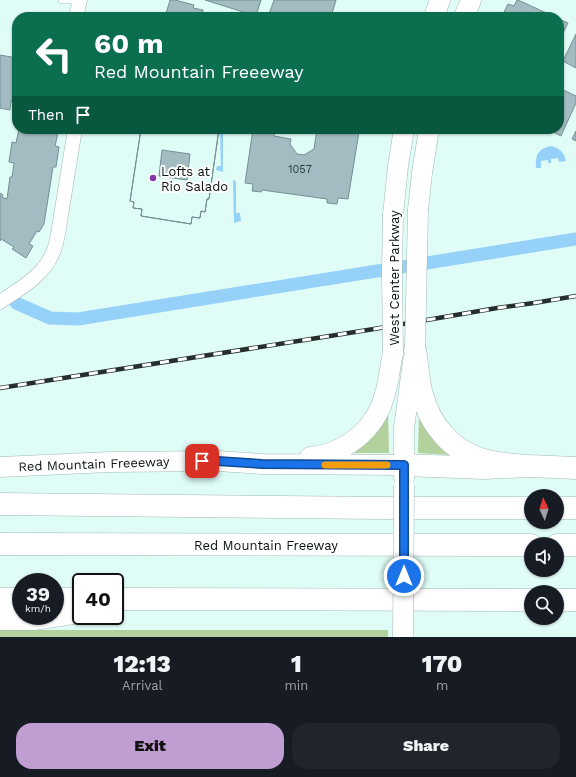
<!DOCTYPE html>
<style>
body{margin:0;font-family:"Work Sans",sans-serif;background:#20242c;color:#f1f3f6;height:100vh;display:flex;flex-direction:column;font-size:15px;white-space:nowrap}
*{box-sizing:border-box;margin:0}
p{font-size:13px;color:#9ea1a6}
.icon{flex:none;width:22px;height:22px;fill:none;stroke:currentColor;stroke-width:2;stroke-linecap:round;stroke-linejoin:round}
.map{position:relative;height:637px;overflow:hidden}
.sheet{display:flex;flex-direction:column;background:#171b24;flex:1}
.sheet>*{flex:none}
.banner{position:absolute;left:12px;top:12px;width:552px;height:122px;border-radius:16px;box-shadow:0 1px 3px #0004;background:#0b6e4f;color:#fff;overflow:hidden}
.needle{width:26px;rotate:356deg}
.fabs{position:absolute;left:524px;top:489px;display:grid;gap:8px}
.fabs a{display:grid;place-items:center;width:40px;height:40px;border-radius:50%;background:#171b24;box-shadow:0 1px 3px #0004;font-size:20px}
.speed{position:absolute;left:12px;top:573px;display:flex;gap:8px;font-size:20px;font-weight:700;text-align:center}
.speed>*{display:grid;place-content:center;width:52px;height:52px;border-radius:50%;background:#171b24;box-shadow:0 1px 3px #0004;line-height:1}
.speed small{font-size:10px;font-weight:400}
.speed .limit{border:2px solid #111;border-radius:6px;background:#fff;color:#111}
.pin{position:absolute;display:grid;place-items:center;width:34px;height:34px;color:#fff;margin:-17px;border-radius:8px;box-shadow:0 2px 6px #0006}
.me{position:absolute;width:44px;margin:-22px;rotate:0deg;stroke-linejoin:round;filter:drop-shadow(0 0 3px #0008)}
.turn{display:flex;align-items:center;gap:14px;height:84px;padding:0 16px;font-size:18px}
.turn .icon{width:52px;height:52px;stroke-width:2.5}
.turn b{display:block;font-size:28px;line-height:34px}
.then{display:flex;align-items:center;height:38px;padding:0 16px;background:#0003;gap:8px;font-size:15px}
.eta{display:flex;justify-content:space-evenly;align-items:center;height:68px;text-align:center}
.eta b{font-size:24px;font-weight:800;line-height:28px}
.button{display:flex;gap:8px;margin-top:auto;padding:8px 16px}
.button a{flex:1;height:46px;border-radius:16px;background:#c19ed2;color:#111;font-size:16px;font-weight:800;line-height:46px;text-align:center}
.button a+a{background:#20242c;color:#f1f3f6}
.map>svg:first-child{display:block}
.green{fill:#b2d19c}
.water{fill:#95d1f8}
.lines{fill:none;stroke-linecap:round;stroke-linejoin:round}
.canal{stroke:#95d1f8;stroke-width:13}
.building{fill:#a2bcc1;stroke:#758f94;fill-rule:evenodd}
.lane-casing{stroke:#a0bab6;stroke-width:8}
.street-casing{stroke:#a0bab6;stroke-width:15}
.secondary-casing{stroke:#a0bab6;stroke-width:21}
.highway-casing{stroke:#a0bab6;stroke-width:23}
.lane{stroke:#fff;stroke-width:7}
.street{stroke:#fff;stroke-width:14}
.secondary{stroke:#fff;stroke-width:20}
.highway{stroke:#fff;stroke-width:22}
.rail-casing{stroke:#242f2e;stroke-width:4.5}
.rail{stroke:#fff;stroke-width:3;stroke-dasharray:9;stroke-linecap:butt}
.secondary-bridge-casing{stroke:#a0bab6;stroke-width:21;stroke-linecap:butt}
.secondary-bridge{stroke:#fff;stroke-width:20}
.route-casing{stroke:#114b97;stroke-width:10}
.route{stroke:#1a73e8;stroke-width:7}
.slow{stroke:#f59e0b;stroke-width:7}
.poi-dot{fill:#8736a6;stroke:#fff;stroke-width:1.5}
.labels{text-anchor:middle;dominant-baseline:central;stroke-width:4;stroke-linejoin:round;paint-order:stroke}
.number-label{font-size:11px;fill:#2f3c3d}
.poi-label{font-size:13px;fill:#091211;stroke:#fff;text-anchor:start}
.street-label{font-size:13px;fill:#091211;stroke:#fff}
</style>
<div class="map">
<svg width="576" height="637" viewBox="0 0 576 637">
<rect width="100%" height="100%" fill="#e0fcf7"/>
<!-- green -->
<path class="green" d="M388,407L389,453H351Z
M419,410L453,455L418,453Z
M0,630H388V637H0Z"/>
<!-- water -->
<path class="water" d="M220,129H235V132L223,130V172L216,170L217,166H221Z
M552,146C560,149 564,152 566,161L559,162L558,158L551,159V163H548V160L541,161V168H536C535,155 538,148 552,146Z
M233,180L236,181V213H240L241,221L234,223Z"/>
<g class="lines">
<!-- canal -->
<path class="canal" d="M16,303L50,318L78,319L576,239"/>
</g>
<!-- building -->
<path class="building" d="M170,0H175L194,5L193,8L203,10L202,17H165Z
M205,0H261L256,16Z
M274,0H336L331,17H268Z
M517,0H518L555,17H504L506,13L504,12L508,4L514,6Z
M559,19L568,23L559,41Z
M576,34V68L563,61Z
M0,55L17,58L16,67H17V102L11,101L10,110L0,108Z
M559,88L576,96V103L561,136L547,129H559Z
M19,129H60L59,134L58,133L55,146L59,147L56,167H53L44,224L39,232L37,231L29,244L33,246L26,258L12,249L14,247L1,239L0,241V193L3,195L2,197L7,199L10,177H12L14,163L9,162L12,142L16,143Z
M141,129H182L195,131V129H219L209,199H207L205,212L201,211L200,218L192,217L191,224L141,216L142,209L133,208L134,202L130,201ZM162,150L190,154L187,180L159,176Z
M141,129H219L209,199H207L205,212L201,211L200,218L192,217L191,224L141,216L142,209L133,208L134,202L130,201Z
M253,129L274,131V136L291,139L290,144L297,154L304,155L314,149L317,129H334L359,132L348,199L338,198L337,204L327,203V199L262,190L261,192L252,191L253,184L245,183Z
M576,131V141L572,139Z"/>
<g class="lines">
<defs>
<path id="lane" d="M62,0H80"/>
<path id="street" d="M76,17L80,0
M0,302C21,288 45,275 54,250C56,245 57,239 58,234L75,129"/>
<path id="secondary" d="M434,17L440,0
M464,17L471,0
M418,210L422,173L429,129
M393,215L398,166L404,129
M310,457C343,455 375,430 384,397C389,382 390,367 393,352
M0,467L110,462L217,461L262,464L404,465
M404,478V428L413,361"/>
<path id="highway" d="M415,349C417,363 418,377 421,391C429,424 451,451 484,460C496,464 516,465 529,466
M404,465L484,468L529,466L576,468
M0,504L383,508H531
M557,508H576
M0,544L531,545
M557,545H576
M0,599H21
M55,599H81
M115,599L531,600
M557,600H576
M0,619H35L81,612"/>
</defs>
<!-- lane casing -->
<use href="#lane" class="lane-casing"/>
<!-- street casing -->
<use href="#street" class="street-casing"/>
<!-- secondary casing -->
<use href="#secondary" class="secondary-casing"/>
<!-- highway casing -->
<use href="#highway" class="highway-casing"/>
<!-- lane -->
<use href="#lane" class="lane"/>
<!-- street -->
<use href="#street" class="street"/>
<!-- secondary -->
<use href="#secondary" class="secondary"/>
<!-- highway -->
<use href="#highway" class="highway"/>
<defs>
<path id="rail" d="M0,388L374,329L497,308L534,303L576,296"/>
</defs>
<!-- rail casing -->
<use href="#rail" class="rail-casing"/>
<!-- rail -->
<use href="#rail" class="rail"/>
<defs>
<path id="secondary-bridge" d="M393,215L392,273L393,352
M415,349L418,210
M403,637L404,485"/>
</defs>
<!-- secondary-bridge casing -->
<use href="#secondary-bridge" class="secondary-bridge-casing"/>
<!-- secondary-bridge -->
<use href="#secondary-bridge" class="secondary-bridge"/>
</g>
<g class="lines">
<defs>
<path id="route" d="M202,461H217L262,464L404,465V576"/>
</defs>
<!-- route casing -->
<use href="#route" class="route-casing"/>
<!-- route -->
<use href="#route" class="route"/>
<!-- slow -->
<path class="slow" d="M325,465H387"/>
</g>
<!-- markers -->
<circle class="poi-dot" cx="153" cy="178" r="4"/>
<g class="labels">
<!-- number labels -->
<g class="number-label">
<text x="300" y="169">1057</text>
</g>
<!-- poi labels -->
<g class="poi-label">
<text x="161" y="171">Lofts at<tspan x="161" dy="15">Rio Salado</tspan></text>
</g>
<!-- street labels -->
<g class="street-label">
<text transform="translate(394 278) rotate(-90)">West Center Parkway</text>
<text transform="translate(94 464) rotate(-2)">Red Mountain Freeeway</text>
<text x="266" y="545">Red Mountain Freeway</text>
</g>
</g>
</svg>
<div class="fabs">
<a><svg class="needle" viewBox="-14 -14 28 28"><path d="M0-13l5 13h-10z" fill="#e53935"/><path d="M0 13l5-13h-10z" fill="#9ea1a6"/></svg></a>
<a><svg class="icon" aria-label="sound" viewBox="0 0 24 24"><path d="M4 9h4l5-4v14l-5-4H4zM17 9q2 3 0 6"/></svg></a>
<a><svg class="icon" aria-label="search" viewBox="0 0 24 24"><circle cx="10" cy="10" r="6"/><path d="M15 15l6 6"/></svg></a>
</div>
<div class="speed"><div>39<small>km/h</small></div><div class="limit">40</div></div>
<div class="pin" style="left:202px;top:461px;background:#d93025"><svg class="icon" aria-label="arrive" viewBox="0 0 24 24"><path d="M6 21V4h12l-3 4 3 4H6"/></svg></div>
<svg class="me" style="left:404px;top:576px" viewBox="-20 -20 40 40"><circle r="17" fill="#1a73e8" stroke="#fff" stroke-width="3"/><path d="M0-11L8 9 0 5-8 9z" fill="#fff"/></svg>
<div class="banner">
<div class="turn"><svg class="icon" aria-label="left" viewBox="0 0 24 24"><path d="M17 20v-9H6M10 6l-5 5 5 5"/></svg><div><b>60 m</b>Red Mountain Freeeway</div></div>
<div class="then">Then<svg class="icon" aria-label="arrive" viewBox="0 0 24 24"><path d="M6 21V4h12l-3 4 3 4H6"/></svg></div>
</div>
</div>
<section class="sheet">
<div class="eta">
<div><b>12:13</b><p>Arrival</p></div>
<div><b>1</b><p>min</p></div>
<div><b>170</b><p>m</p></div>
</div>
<div class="button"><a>Exit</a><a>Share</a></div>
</section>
